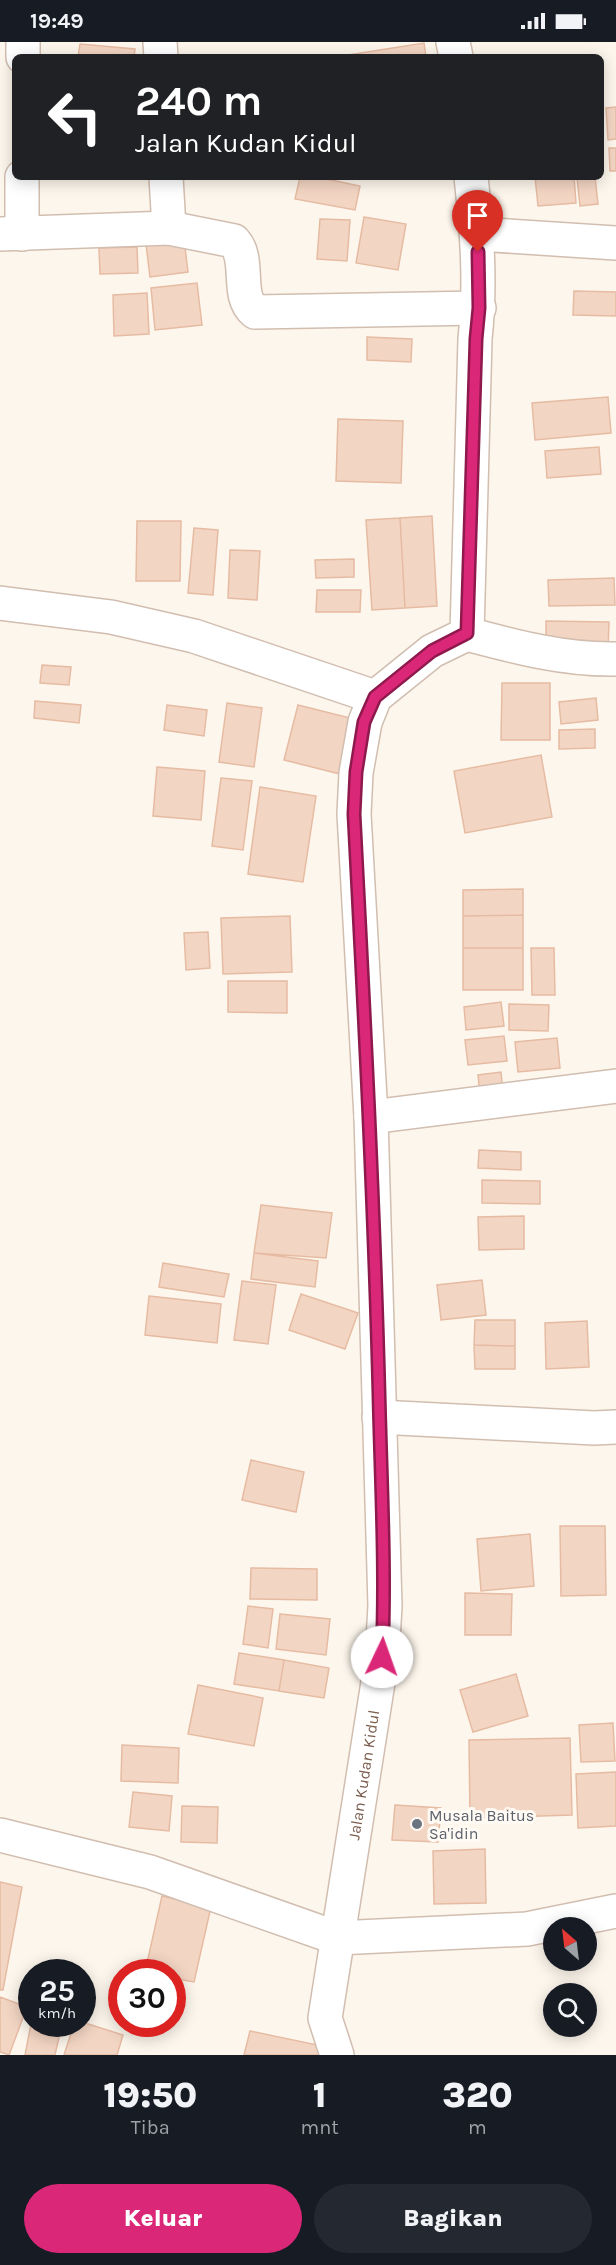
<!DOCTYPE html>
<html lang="id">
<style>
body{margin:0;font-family:Karla,sans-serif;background:#242831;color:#f1f3f6;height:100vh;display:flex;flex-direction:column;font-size:22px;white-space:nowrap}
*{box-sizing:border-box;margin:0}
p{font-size:20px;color:#9ea1a6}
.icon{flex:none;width:33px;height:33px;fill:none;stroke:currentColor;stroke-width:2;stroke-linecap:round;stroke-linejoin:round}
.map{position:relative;height:2013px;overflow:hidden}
.details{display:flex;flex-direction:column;background:#171b24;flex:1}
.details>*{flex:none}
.hud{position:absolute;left:12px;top:12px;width:592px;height:126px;border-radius:9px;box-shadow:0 3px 15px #0003;background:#202124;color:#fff;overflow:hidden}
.needle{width:39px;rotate:332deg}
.buttons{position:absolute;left:543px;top:1875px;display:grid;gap:12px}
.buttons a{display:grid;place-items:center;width:54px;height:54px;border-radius:50%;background:#171b24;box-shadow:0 3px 15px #0003;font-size:30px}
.speed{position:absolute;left:18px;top:1917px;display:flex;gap:12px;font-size:30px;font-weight:700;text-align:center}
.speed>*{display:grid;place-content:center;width:78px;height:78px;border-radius:50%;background:#171b24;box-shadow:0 3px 15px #0003;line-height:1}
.speed small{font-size:15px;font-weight:400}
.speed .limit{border:9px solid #d22;background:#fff;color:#111}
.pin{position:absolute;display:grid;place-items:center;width:51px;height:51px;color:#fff;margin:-62px -26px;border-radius:50% 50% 50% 0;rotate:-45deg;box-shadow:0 0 6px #0007}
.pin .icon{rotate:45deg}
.me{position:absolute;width:66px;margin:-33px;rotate:3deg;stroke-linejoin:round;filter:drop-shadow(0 0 4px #0008)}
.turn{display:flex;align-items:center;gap:21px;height:126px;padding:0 24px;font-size:27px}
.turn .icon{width:78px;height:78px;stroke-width:2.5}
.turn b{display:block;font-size:42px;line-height:51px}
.eta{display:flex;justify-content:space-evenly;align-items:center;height:102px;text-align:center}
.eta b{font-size:36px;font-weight:800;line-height:42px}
.primary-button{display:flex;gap:12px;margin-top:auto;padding:12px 24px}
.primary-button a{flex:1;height:69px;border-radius:36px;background:#db2777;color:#fff;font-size:24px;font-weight:800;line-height:69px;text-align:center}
.primary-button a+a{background:#242831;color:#f1f3f6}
.status{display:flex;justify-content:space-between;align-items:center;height:42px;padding:0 30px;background:#171b24;direction:ltr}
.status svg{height:16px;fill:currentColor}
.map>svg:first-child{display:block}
.building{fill:#f3d5c3;stroke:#e6bba3;stroke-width:1.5}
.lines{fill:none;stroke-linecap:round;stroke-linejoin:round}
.minor-casing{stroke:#d1beb0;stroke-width:36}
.minor{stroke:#fff;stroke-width:33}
.route-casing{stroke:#8e194d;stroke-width:15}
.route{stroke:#db2777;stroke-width:10}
.worship-dot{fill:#6b7280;stroke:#fffaf3;stroke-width:2}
.labels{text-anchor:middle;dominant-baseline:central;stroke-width:6;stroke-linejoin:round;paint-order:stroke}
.street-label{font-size:16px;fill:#7a5c4d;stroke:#fffaf3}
.worship-label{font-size:16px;fill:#5b616d;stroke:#fffaf3;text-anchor:start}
</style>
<div class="status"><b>19:49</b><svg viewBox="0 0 49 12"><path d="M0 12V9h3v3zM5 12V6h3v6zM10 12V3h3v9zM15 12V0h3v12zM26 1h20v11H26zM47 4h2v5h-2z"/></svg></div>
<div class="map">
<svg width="616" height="2013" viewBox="0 0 616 2013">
<rect width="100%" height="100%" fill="#fdf6ec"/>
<!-- building -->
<path class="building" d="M424,1L426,15H335Z
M80,2L135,7L134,15H78Z
M616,65V97L608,98L606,66Z
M609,106H616V129H610Z
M300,135H317L360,144L355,168L295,157Z
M535,135H574L576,161L538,164Z
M577,135H595L598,162L580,164Z
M364,175L406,182L398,228L356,221Z
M320,177L350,178L347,219L317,217Z
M184,197L188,230L150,235L146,202Z
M137,205L138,231L100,232L99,206Z
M197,241L202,283L155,288L151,246Z
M574,249L616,250V274L573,273Z
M147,251L149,292L114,294L113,253Z
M367,295L412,297L411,320L367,318Z
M608,355L611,391L535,398L532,361Z
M338,377L403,379L401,441L336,439Z
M599,405L601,432L547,436L545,409Z
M432,474L437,564L405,566L400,476Z
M400,476L405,566L372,568L366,478Z
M137,479H181L180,539H136Z
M194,486L218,488L213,553L188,551Z
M230,508L260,509L257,558L228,556Z
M354,517V535L316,536L315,518Z
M614,536L615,563L549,564L548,538Z
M317,548H361L360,570H316Z
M546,579L609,580L608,609L546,607Z
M42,623L71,625L69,643L40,641Z
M502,641H550V698H501Z
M596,656L598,678L561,682L559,660Z
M35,659L81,663L79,681L34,676Z
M227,661L262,666L254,725L219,720Z
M167,663L207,668L204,694L164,688Z
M298,663L358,678L344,733L284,718Z
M595,687V706L559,707V688Z
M541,713L552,775L465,791L454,729Z
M157,725L205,729L201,778L153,774Z
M221,736L252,739L243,808L212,804Z
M260,745L316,754L303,840L248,832Z
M523,847V873L463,874V848Z
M523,873V906H463V874Z
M290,874L292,930L223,932L221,876Z
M208,890L210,926L186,928L184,891Z
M463,906H523V948H463Z
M531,906H554L555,953H532Z
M228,939H287V971L228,970Z
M501,960L504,984L466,988L464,965Z
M509,962L549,963L548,989L509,988Z
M504,994L507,1019L468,1023L465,998Z
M557,996L560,1026L518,1030L515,1000Z
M501,1030L503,1050L480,1053L478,1033Z
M479,1108L521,1110V1128L478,1126Z
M482,1138L540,1139V1162L482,1161Z
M261,1163L332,1171L326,1216L254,1211Z
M524,1174V1207L479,1208L478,1175Z
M254,1211L318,1219L315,1245L251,1237Z
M163,1221L229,1232L224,1255L159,1245Z
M482,1238L486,1273L441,1278L437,1243Z
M242,1239L276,1243L268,1302L234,1298Z
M301,1252L358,1271L345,1307L289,1288Z
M149,1254L221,1262L217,1301L145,1293Z
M475,1278H515V1304L474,1303Z
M587,1279L589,1325L546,1327L545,1281Z
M474,1303L515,1304V1327H475Z
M251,1418L304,1430L296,1470L242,1458Z
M560,1484H605L606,1553L561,1554Z
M530,1492L534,1544L481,1549L477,1497Z
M251,1526L317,1527V1558L250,1557Z
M465,1551L512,1552L511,1593H465Z
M248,1564L273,1567L268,1606L243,1602Z
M280,1572L330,1577L326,1613L276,1607Z
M239,1611L284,1618L279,1649L234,1642Z
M284,1618L329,1626L324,1656L279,1649Z
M516,1632L528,1674L473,1690L460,1648Z
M198,1643L263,1656L254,1704L188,1692Z
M613,1681L615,1719L581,1720L579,1683Z
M570,1696L572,1773L470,1776L469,1698Z
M122,1703L179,1706L178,1741L121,1739Z
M616,1730V1784L578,1786L576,1732Z
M133,1750L172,1754L169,1789L129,1785Z
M395,1763L441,1766L438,1800L392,1798Z
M182,1764L218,1765L217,1801L181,1800Z
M485,1807L486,1861L434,1862L433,1809Z
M0,1840L22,1845L3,1948H0Z
M162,1854L211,1865L194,1940L172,1936V1930H145Z
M0,1955L27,1965L9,2013L0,2010Z
M32,1977V1982H62L55,2013H25Z
M82,1980L123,1993L117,2013H64L74,1982H82Z
M250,1989L322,2004L320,2013H244Z"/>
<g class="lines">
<defs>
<g id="minor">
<path d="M160,0L161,15"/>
<path d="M453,0L456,15"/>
<path d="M23,15V0"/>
<path d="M166,135L169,186"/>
<path d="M0,192L169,186L234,199C251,217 235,254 255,270L479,266"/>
<path d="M22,192V135"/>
<path d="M478,192L616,201"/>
<path d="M0,561L111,575L194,594L375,655"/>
<path d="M467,592C516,605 565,618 616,617"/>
<path d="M371,1075L616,1044"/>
<path d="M379,1375L594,1386L616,1385"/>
<path d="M0,1793L150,1830L337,1896L527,1887L616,1869"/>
<path id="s1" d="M337,2013L325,1976L382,1615L385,1564L371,1075L354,772L356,731L365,680L375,655L432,609L467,592L475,297C481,242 477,189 471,135"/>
</g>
</defs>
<!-- minor casing -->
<use href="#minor" class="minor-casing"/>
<!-- minor -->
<use href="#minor" class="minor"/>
</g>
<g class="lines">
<defs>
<path id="route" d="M382,1615C386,1527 381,1440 379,1352C374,1158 364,965 354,772L356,730L364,680L375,655L432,609L467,591L476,297L479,266L478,210"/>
</defs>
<!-- route casing -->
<use href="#route" class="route-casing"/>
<!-- route -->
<use href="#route" class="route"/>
</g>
<!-- markers -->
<circle class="worship-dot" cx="417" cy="1782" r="6"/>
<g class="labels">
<!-- street labels -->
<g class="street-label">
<text stroke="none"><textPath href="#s1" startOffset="285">Jalan Kudan Kidul</textPath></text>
</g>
<!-- worship labels -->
<g class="worship-label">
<text x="429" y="1773">Musala Baitus<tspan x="429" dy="18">Sa'idin</tspan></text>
</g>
</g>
</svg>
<div class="buttons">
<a><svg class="needle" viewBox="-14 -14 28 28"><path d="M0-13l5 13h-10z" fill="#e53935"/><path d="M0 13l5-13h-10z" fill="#9ea1a6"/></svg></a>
<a><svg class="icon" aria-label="search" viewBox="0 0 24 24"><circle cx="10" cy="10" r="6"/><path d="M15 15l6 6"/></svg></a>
</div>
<div class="speed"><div>25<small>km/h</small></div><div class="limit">30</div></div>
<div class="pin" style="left:478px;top:210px;background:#d93025"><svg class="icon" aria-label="arrive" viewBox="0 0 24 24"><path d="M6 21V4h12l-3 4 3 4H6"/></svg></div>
<svg class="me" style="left:382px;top:1615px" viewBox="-20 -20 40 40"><circle r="19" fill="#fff"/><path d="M0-13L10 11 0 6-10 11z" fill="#db2777"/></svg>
<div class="hud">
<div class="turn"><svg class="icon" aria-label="left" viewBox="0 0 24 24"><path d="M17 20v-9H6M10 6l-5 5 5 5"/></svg><div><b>240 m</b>Jalan Kudan Kidul</div></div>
</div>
</div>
<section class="details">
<div class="eta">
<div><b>19:50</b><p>Tiba</p></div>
<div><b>1</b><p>mnt</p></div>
<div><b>320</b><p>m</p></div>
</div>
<div class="primary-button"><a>Keluar</a><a>Bagikan</a></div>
</section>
